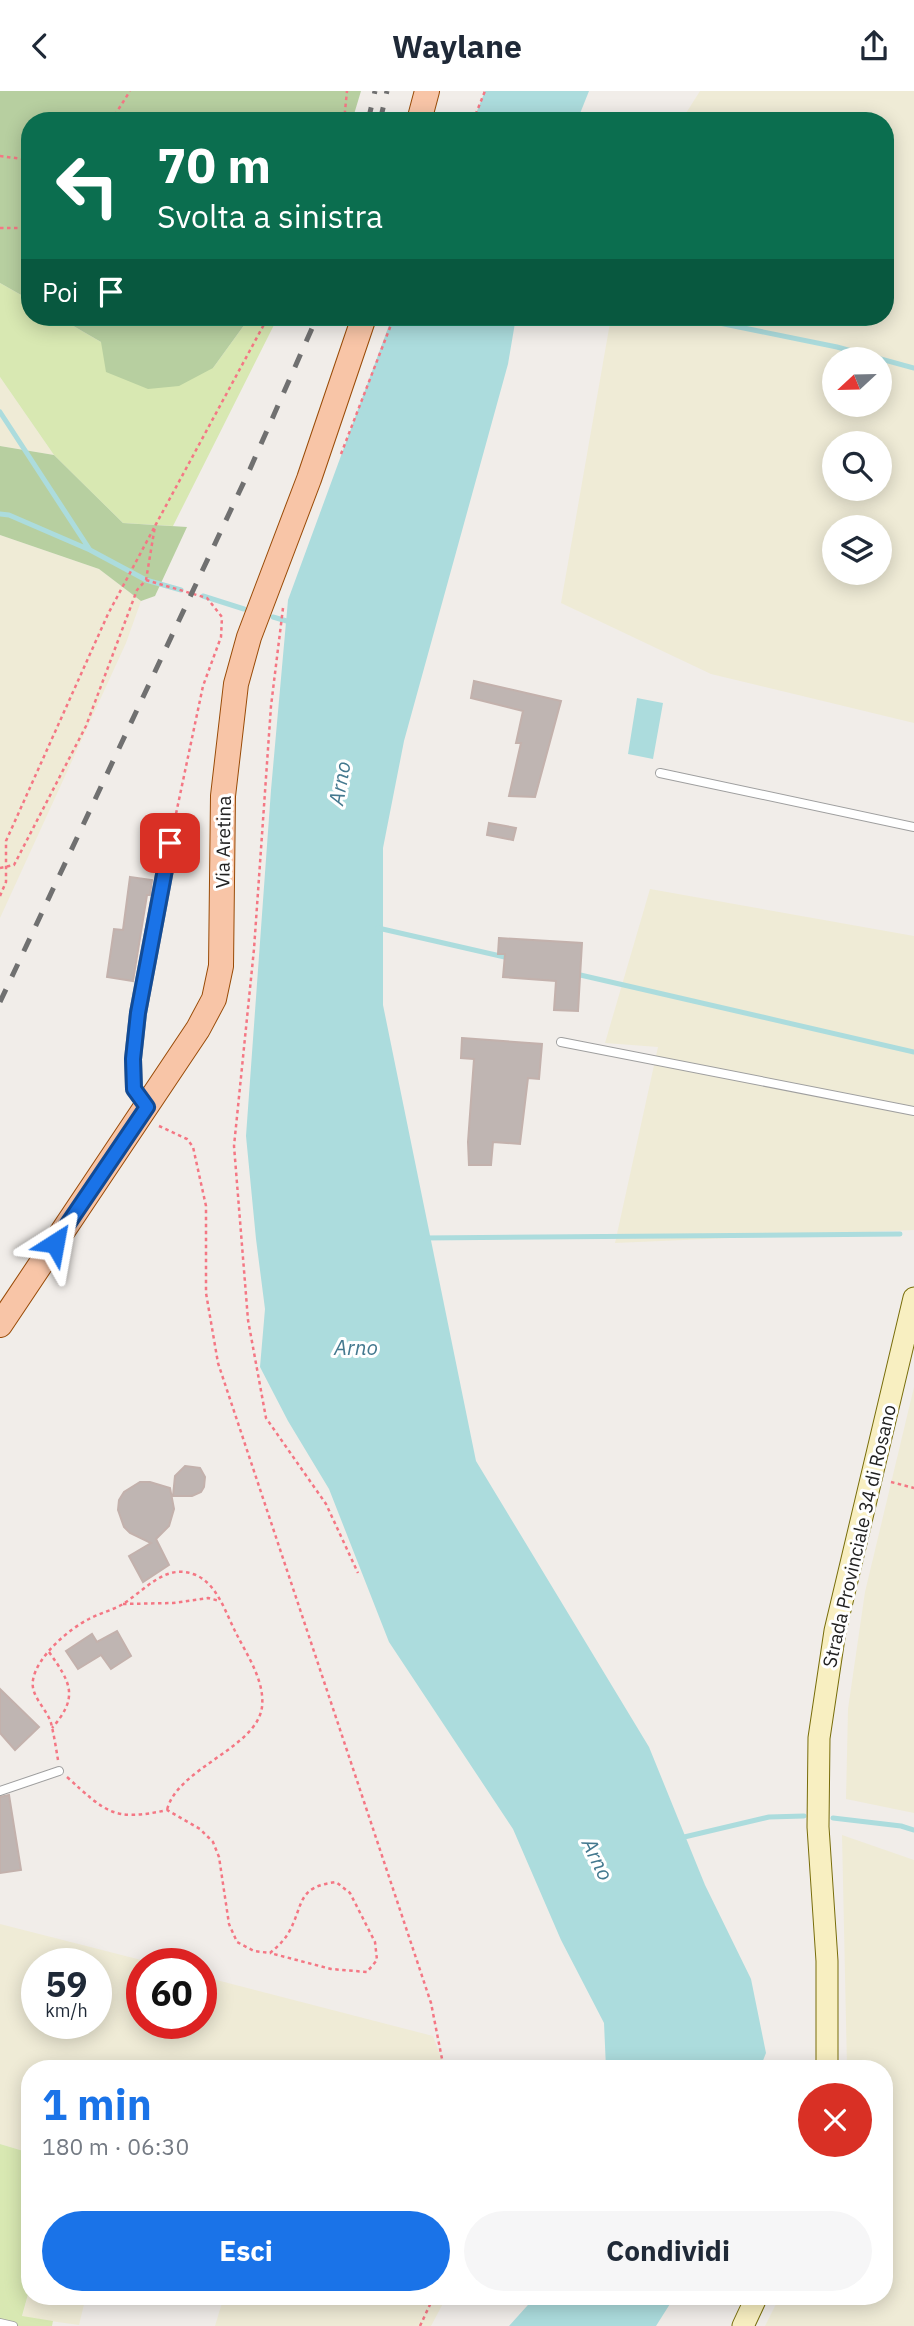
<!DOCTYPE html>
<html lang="it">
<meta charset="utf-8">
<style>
body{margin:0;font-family:"IBM Plex Sans",sans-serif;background:#f6f6f7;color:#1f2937;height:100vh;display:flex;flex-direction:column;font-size:26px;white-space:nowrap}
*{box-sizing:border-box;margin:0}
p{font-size:23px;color:#747a83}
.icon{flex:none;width:38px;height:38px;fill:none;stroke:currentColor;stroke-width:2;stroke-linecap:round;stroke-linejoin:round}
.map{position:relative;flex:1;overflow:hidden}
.drawer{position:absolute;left:21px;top:1969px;width:872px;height:245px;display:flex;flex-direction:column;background:#fff;border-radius:28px;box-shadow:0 4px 18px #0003}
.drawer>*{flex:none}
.top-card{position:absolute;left:21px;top:21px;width:873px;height:214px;border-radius:28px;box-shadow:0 4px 18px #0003;background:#0b6e4f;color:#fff;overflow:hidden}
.needle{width:46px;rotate:248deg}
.controls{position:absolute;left:822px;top:256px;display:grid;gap:14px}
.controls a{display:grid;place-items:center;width:70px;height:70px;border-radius:50%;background:#fff;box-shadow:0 4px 18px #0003;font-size:35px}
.speed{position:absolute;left:21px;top:1857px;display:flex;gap:14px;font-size:35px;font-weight:700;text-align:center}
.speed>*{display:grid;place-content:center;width:91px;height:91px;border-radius:50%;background:#fff;box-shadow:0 4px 18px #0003;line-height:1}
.speed small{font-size:18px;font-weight:400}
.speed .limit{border:10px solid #d22;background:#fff;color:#111}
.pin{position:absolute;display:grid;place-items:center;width:60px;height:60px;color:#fff;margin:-30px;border-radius:14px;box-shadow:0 4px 10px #0006}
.me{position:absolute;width:77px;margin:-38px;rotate:34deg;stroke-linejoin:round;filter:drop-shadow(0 0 5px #0008)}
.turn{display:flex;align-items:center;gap:24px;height:147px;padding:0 21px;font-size:32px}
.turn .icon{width:91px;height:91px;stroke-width:2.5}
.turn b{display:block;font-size:49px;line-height:60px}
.then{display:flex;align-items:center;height:66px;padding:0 21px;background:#0003;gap:14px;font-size:26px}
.round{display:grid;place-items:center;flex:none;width:74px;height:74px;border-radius:37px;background:#f6f6f7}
.headline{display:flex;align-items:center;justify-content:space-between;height:119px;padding:0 21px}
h1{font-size:42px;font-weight:700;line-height:52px;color:#1a73e8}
.button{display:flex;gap:14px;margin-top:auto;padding:14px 21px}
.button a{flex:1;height:80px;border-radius:42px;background:#1a73e8;color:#fff;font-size:28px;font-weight:700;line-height:80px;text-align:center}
.button a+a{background:#f6f6f7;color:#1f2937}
header{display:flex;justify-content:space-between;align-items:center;height:91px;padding:0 21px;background:#fff;font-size:32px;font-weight:700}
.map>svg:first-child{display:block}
.farmland{fill:#efebd6;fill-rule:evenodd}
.grass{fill:#d8e8b2}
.forest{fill:#b7cfa0}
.water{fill:#acdcdd}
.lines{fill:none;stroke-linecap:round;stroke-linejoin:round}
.stream{stroke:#acdcdd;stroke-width:5}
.building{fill:#bfb5b2;stroke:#c3b1ac;stroke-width:2}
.service-casing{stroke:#9f9f9f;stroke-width:10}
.minor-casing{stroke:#9f9f9f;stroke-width:18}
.secondary-casing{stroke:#786d0a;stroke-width:23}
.primary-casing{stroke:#994b07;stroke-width:26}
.path{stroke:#f47784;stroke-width:2.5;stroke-dasharray:3.5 3.5;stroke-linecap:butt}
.service{stroke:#fff;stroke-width:8}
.minor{stroke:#fff;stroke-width:16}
.secondary{stroke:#f8efc1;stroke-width:21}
.primary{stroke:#f8c5a7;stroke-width:24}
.rail{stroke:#707070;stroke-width:5;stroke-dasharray:14 14;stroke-linecap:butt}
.route-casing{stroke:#114b97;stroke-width:18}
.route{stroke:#1a73e8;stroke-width:12}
.labels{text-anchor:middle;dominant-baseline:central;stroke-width:6;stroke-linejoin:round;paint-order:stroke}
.street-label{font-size:19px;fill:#222;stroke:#fff}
.water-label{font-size:21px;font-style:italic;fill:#44798f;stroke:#fff}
</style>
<header><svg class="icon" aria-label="back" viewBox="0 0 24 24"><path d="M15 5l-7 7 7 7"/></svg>Waylane<svg class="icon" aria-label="share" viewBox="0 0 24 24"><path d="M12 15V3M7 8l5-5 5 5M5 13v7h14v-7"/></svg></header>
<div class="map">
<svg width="914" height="2235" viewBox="0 0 914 2235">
<rect width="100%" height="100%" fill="#f1ede9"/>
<!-- farmland -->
<path class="farmland" d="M700,0H914V632L711,583L561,512L611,226H886V30H681ZM835,268H880V313H835ZM835,352H880V397H835ZM835,436H880V481H835Z
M0,286L54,364L0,355Z
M0,444L99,478L141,510L126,552L0,827Z
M650,798L914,845V1139L615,1152L658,956L605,952Z
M914,1296V1722L846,1708L848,1618L865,1501Z
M842,1744L914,1769V2235H765L780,2205H884V1978L847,1977Z
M0,1833L153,1872H142V1932H201V1885L433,1945L445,1977L30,1978V2062L0,2053ZM96,1872V1932H37V1872Z
M30,2196V2205H86L79,2234L22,2226Z
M224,2205H447L431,2235H215Z"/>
<!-- grass -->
<path class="grass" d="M0,192L30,209V226H58L101,251L213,277L250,226H278L173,435L123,432L54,364L0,286Z
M0,2053L30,2062V2196L22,2225L53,2230L52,2235H0Z"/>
<!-- forest -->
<path class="forest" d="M0,0H361L352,30H30V209L0,192Z
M58,226H250L213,277L179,295L148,298L106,281L101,251Z
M0,355L54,364L123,432L187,436L155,505L141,510L99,478L0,444Z"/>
<!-- water -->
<path class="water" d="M485,0H589L577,30H473Z
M392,226H516L508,273L404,650L383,757V914L476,1370L649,1656L705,1794L751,1888L766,1962L760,1977H606L604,1932L561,1849L513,1738L389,1551L329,1398L288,1330L260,1276L265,1218L256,1148L246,1045L271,699L288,509Z
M637,607L663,612L653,668L628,663Z
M536,2205H675L656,2235H509Z"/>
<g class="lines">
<!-- stream -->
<path class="stream" d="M690,226L837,256L914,277
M0,321L90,459
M0,423L9,424L90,459L146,489L181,499
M203,505L244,518
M273,526L290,531
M378,837L509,867
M576,883L914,961
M424,1147L900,1143
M833,1727L901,1735L914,1739
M680,1747L769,1726L804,1725"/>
</g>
<!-- building -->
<path class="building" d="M474,590L561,610L535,706L509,705L521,652H516L523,620L471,607Z
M489,732L516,737L513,749L487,744Z
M130,786L152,789L150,804H147L133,890L107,886L114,838L123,839Z
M499,847L582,852L578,920L554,919L556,890L503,886L505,863H498Z
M462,947L542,953L539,988L528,987L520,1053L493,1051L491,1074H469L468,1051L474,968L461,967Z
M185,1375L200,1377L205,1386L204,1396L201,1401L192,1405H173L175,1385Z
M140,1391H150L170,1397L174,1418L169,1435L156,1448L169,1474L143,1491L129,1465L151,1452L130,1442L124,1436L118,1419L119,1409L124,1401Z
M117,1540L131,1565L111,1578L101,1564L78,1578L66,1560L92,1543L97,1551Z
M0,1598L39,1636L15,1659L0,1642Z
M9,1704L21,1779L0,1782V1706Z"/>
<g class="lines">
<defs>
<path id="service" d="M660,682L914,736
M561,951L914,1020
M0,1700L59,1680
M0,2232L13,2235"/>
<path id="minor" d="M147,1015L134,998L133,968L138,922L170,752"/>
<path id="secondary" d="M827,1978V1870L818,1736L819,1647L835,1540L914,1207
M743,2235L757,2205"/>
<path id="primary" d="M419,30L427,0
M0,1234L198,938L214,908L221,875L223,705L236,593L249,546L309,388L364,226"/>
</defs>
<!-- service casing -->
<use href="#service" class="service-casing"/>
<!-- minor casing -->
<use href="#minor" class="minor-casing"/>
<!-- secondary casing -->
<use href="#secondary" class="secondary-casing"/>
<!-- primary casing -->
<use href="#primary" class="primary-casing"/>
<!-- path -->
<path class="path" d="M111,30L130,0
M344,30L347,0
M473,30L485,0
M0,65L30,69
M0,137H30
M341,363L394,226
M146,489L207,507L222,526L221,546L203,595L173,737
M283,517L271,615L254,858L234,1055L248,1229L266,1327L326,1413L358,1482
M0,777L14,774L86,635L137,499L146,489L155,435L268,226
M0,805L6,791V750L108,523L154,437
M159,1035L187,1048L193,1056L206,1115V1202L218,1272L431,1912L444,1978
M891,1391L914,1397
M123,1513L173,1512L208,1507L220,1510
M49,1561C71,1592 79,1606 52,1637
M58,1669C56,1657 54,1644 51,1632C47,1618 30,1605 33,1589C37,1565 69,1538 89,1528C100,1522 113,1519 123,1513C145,1499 165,1473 193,1483C217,1491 225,1521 236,1542C247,1564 265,1590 262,1616C257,1657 177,1677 167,1719
M67,1686C106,1721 113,1731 167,1719L200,1738L213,1751L219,1766L229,1833L237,1851L254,1860L270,1862C277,1856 284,1850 289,1841C304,1814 296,1796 336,1791L350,1802L375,1851L377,1869L367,1881L331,1878L270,1862
M420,2235L434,2205"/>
<!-- service -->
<use href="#service" class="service"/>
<!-- minor -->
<use href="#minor" class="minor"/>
<!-- secondary -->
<use href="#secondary" class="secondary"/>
<!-- primary -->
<use href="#primary" class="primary"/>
<!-- rail -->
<path class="rail" d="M368,30L375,0
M380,30L387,0
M0,911L250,378L317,226"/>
</g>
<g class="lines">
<defs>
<path id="route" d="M55,1152L147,1016L134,998L133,968L138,922L170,752"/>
</defs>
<!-- route casing -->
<use href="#route" class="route-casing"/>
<!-- route -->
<use href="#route" class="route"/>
</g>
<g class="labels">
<!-- street labels -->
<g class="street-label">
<text transform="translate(223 751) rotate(-89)">Via Aretina</text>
<text transform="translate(859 1445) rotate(-77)">Strada Provinciale 34 di Rosano</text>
</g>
<!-- water labels -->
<g class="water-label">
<text transform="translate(339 692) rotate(-80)">Arno</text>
<text x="356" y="1256">Arno</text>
<text transform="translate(598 1768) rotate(64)">Arno</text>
</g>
</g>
</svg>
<div class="controls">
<a><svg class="needle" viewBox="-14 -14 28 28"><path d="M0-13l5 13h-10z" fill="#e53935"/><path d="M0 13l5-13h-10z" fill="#747a83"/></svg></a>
<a><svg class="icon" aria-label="search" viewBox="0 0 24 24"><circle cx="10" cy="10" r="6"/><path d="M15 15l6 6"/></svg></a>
<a><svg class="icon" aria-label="layers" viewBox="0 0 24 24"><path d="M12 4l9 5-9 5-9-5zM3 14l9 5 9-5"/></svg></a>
</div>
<div class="speed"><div>59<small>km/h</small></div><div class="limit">60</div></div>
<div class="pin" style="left:170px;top:752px;background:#d93025"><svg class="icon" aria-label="arrive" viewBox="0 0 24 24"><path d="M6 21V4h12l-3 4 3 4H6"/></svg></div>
<svg class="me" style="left:55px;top:1152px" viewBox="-20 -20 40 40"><path d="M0-17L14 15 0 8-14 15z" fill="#1a73e8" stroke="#fff" stroke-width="4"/></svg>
<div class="top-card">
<div class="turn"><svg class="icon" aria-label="left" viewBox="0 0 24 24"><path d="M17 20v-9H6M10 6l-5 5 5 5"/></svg><div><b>70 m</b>Svolta a sinistra</div></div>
<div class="then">Poi<svg class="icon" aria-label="arrive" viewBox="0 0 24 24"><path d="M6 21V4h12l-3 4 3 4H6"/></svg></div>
</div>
<section class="drawer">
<div class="headline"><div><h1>1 min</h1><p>180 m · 06:30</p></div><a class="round" style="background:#d93025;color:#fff"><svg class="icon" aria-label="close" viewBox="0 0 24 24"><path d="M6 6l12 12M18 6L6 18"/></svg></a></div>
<div class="button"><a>Esci</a><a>Condividi</a></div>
</section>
</div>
